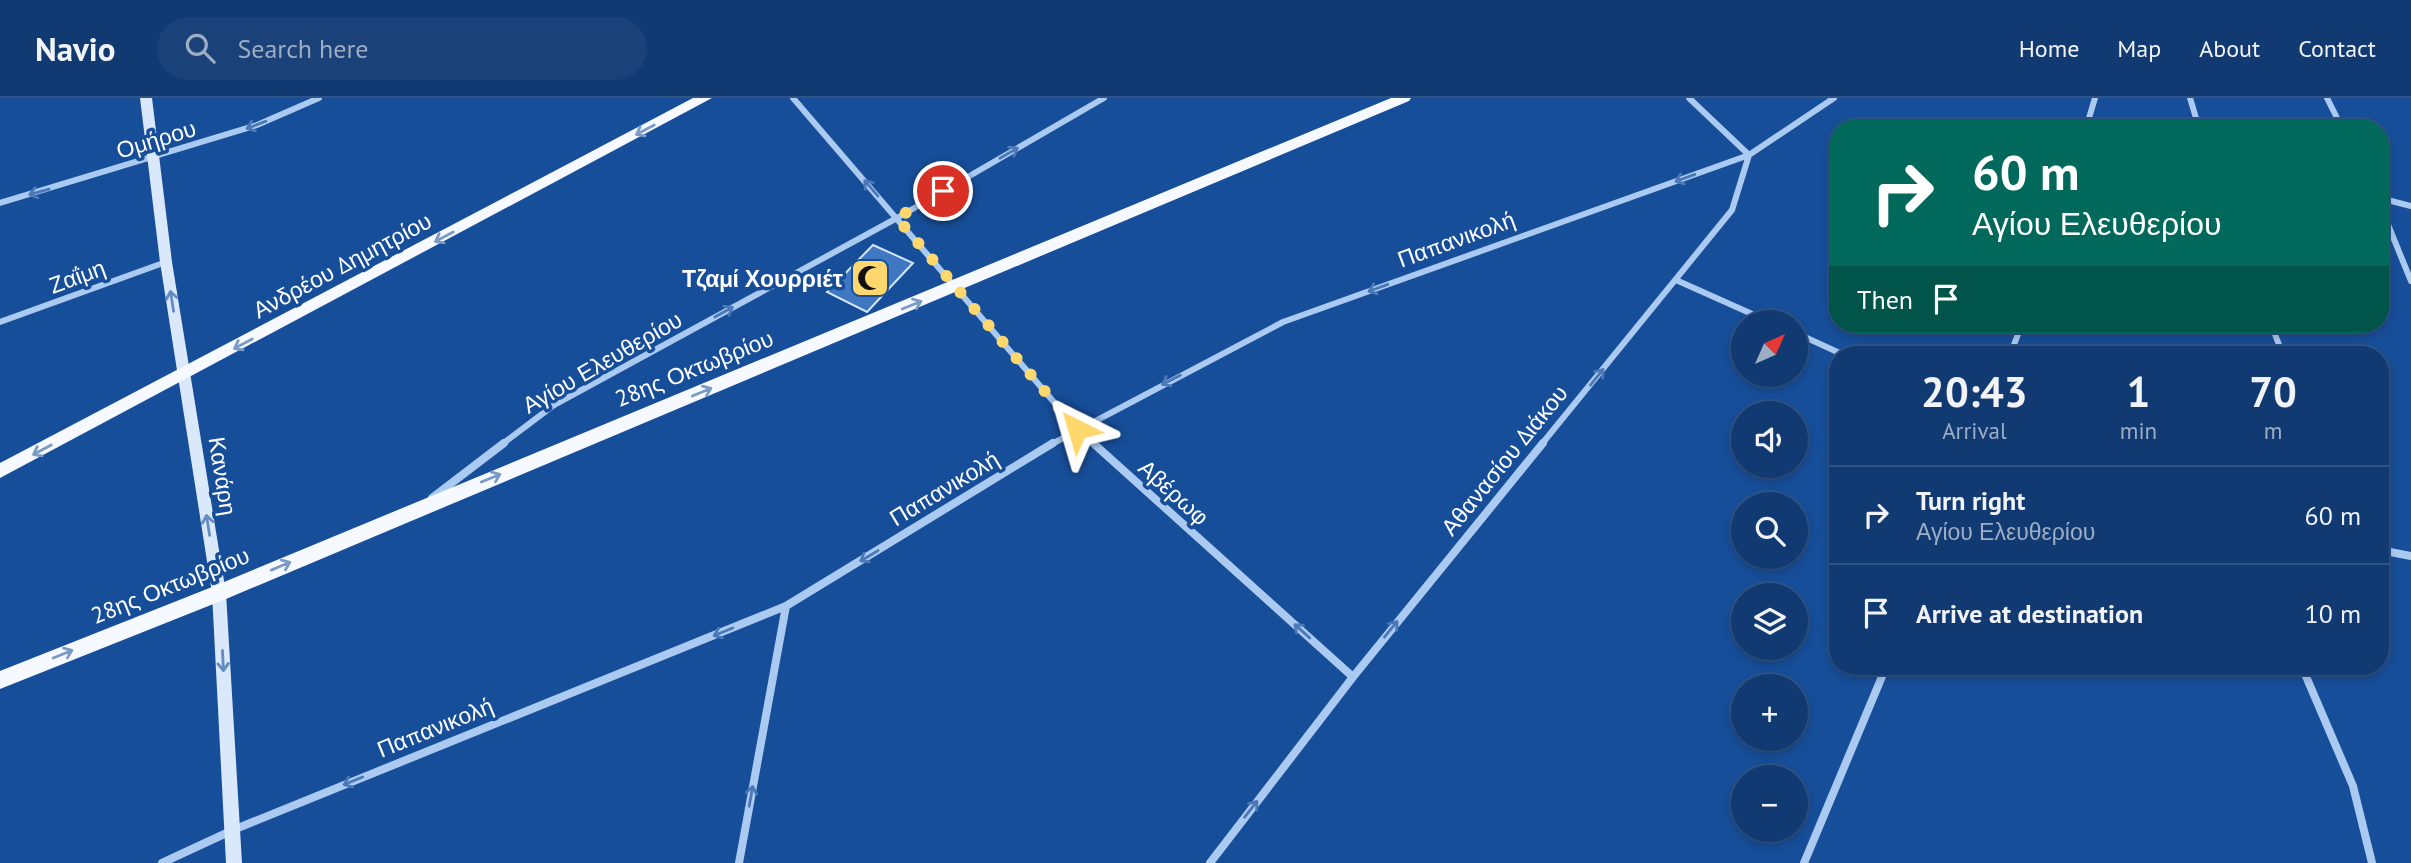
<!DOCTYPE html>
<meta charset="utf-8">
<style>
body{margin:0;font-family:"PT Sans",sans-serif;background:#1a4178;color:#f1f3f6;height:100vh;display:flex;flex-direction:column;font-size:26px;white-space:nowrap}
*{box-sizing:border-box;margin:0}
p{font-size:23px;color:#9cadc4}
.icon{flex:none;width:38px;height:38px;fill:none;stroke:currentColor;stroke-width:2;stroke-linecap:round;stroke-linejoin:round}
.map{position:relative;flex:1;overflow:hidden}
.panel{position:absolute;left:1829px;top:248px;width:560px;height:329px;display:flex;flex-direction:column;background:#113a73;border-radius:28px;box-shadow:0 4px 10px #0003,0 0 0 2px #305485}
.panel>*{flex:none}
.banner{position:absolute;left:1829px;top:21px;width:560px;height:214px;border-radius:28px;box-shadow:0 4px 10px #0003,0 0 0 2px #305485;background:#00695c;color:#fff;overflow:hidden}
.needle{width:46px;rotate:45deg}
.tools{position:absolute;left:1731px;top:212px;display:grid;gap:14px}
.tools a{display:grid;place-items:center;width:77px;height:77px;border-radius:50%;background:#113a73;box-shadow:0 4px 10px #0003,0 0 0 2px #305485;font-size:35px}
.pin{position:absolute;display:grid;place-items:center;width:60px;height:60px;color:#fff;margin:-30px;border:4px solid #fff;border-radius:50%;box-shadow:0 2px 7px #0007}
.me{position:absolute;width:77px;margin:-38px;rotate:320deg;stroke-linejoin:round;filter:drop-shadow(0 0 5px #0008)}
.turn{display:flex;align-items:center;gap:24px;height:147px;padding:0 28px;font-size:32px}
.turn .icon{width:91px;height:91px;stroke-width:2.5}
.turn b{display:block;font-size:49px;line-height:60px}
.then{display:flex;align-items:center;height:66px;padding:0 28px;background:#0003;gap:14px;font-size:26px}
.eta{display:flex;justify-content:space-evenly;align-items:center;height:119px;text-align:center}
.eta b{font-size:42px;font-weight:700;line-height:49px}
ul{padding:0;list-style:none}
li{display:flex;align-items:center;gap:21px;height:98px;padding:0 28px;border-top:2px solid #305485}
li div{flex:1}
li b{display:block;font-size:26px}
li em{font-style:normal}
header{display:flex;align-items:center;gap:42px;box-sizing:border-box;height:98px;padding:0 35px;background:#113a73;border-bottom:2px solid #305485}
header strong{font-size:33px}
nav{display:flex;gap:38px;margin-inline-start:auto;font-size:24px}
.search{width:490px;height:63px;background:#1a4178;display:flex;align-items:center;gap:18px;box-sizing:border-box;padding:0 24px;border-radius:38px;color:#9cadc4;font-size:26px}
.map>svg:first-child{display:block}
.building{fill:#3f77c1;stroke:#d3e5fc;stroke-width:2}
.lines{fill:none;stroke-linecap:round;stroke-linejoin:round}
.street-far1{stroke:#abcaf2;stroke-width:6}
.street{stroke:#abcaf2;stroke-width:8}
.secondary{fill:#dae8fc;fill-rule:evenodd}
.primary{fill:#f6f9ff;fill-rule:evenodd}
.oneway{stroke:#4b79b8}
.oneway2{stroke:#7b9bc7}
.oneway3{stroke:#658cc1}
.route{stroke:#ffd76c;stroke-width:12;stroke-dasharray:0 21.6}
.labels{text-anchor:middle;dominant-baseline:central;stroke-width:7;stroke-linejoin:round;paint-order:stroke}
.street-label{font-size:23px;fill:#fff;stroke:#174e99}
.poi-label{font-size:23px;font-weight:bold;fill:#fff;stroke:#174e99;text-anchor:end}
</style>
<header>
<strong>Navio</strong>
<div class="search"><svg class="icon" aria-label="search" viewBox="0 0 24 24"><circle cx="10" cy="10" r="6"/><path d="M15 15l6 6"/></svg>Search here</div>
<nav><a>Home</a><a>Map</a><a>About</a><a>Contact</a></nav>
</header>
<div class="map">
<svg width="2411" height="765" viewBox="0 0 2411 765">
<rect width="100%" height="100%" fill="#174e99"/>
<!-- building -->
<path class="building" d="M873,147L913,165L867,214L827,194Z"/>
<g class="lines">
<!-- street-far1 -->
<path class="street-far1" d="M793,0L1077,331L1095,347
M1689,0L1749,57
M2190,0L2199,30
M2327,0L2342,30
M2086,30L2095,0
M2380,100L2411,108
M0,105L257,27L319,0
M2380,107L2411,183
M1676,182L1770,224
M0,224L166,164
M2271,226L2283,257
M1796,235L1844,257
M2010,257L2022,226
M501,347L554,307L897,120L1104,0
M1050,347L1283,224L1749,57L1834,0
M1541,347L1732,112L1749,57"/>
<!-- street -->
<path class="street" d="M1093,345L1353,579
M432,400L504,345
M2380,452L2411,458
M2302,569L2353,688L2372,765
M162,765L233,732L786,508L1053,345
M739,765L786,508
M1210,765L1353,579L1543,345
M1804,765L1886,569"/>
<!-- secondary -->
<path class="secondary" d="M140,0H152L172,164L226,495L242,765H226L212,495L160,164Z"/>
<!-- primary -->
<path class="primary" d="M693,0H712L0,380V365Z
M1391,0H1411L1409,3L226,501L0,591V573L212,489Z"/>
</g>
<!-- one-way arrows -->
<defs><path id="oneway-shaft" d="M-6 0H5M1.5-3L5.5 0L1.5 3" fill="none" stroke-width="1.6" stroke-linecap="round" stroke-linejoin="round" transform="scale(1.75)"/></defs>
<g class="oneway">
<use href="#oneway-shaft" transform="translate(256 27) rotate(159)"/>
<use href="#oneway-shaft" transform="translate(1009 55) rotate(-30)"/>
<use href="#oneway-shaft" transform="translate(1685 80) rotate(160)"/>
<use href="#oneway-shaft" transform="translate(871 90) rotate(-131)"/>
<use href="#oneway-shaft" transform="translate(39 94) rotate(164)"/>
<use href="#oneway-shaft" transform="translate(1378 190) rotate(160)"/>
<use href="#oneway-shaft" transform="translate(724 214) rotate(-29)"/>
<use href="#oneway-shaft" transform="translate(1597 279) rotate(-51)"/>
<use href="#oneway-shaft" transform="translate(1171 282) rotate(153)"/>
<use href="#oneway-shaft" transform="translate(869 458) rotate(149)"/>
<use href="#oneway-shaft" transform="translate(1391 531) rotate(-51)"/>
<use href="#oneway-shaft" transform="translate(1302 533) rotate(-138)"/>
<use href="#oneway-shaft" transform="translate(723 534) rotate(158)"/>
<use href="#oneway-shaft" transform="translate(353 683) rotate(158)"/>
<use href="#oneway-shaft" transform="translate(751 698) rotate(-80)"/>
<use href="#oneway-shaft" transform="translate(1251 711) rotate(-52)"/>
</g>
<g class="oneway2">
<use href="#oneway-shaft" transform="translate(645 32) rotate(152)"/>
<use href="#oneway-shaft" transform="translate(444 139) rotate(152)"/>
<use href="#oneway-shaft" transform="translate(912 207) rotate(-22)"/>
<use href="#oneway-shaft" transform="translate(243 246) rotate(152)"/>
<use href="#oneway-shaft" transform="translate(702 294) rotate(-22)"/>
<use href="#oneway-shaft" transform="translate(42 352) rotate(152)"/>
<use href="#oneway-shaft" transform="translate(491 380) rotate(-22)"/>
<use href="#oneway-shaft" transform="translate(281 468) rotate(-23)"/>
<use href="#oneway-shaft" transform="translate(63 556) rotate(-22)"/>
</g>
<g class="oneway3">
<use href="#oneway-shaft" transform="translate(172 203) rotate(-99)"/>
<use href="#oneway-shaft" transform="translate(208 427) rotate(-99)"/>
<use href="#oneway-shaft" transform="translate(223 563) rotate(87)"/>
</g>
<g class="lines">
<!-- route -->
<path class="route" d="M943,93L897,120L1077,331"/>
</g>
<!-- icons -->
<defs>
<symbol id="mosque-square" viewBox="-11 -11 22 22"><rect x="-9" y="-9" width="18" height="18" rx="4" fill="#ffd76c" stroke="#174e99"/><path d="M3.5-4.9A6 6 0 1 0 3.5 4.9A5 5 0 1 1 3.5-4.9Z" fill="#111"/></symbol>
</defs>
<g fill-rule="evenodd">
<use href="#mosque-square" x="848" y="158" width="44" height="44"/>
</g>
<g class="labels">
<!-- street labels -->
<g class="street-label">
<text transform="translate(156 41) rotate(-17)">Ομήρου</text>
<text transform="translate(1456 141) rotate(-20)">Παπανικολή</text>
<text transform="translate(342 167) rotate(-28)">Ανδρέου Δημητρίου</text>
<text transform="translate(77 178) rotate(-20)">Ζαΐμη</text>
<text transform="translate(602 264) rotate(-30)">Αγίου Ελευθερίου</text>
<text transform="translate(694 270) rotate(-22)">28ης Οκτωβρίου</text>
<text transform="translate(1504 362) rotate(-51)">Αθανασίου Διάκου</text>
<text transform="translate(223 378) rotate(81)">Κανάρη</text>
<text transform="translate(944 390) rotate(-31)">Παπανικολή</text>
<text transform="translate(1174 394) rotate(42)">Αβέρωφ</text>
<text transform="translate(170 487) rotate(-22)">28ης Οκτωβρίου</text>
<text transform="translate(435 629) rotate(-22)">Παπανικολή</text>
</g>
<!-- poi labels -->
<g class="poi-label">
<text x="843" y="180">Τζαμί Χουρριέτ</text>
</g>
</g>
</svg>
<div class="tools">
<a><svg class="needle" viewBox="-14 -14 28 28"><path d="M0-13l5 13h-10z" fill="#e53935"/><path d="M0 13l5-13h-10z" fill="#9cadc4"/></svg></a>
<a><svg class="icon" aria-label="sound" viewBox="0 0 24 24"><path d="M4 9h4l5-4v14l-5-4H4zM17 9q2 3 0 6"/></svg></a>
<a><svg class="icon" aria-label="search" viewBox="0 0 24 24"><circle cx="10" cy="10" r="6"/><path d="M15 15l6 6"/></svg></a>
<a><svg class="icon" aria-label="layers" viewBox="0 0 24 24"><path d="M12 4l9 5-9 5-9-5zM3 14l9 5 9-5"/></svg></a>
<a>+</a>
<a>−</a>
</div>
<div class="pin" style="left:943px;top:93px;background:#d93025"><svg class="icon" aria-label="arrive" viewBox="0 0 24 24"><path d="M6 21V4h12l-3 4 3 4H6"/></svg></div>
<svg class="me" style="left:1077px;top:331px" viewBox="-20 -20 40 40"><path d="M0-17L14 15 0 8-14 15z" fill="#ffd76c" stroke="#fff" stroke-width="4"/></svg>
<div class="banner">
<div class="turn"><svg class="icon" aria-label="right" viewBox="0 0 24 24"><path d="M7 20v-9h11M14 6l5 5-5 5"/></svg><div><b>60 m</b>Αγίου Ελευθερίου</div></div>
<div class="then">Then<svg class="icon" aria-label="arrive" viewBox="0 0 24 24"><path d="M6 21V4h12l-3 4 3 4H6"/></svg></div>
</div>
<section class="panel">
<div class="eta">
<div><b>20:43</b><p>Arrival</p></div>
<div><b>1</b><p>min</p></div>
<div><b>70</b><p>m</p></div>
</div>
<ul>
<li><svg class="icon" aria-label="right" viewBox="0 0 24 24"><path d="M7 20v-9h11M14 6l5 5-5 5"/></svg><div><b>Turn right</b><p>Αγίου Ελευθερίου</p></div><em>60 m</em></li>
<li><svg class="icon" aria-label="arrive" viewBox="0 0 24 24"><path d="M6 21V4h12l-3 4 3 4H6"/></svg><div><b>Arrive at destination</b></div><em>10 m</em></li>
</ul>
</section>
</div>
